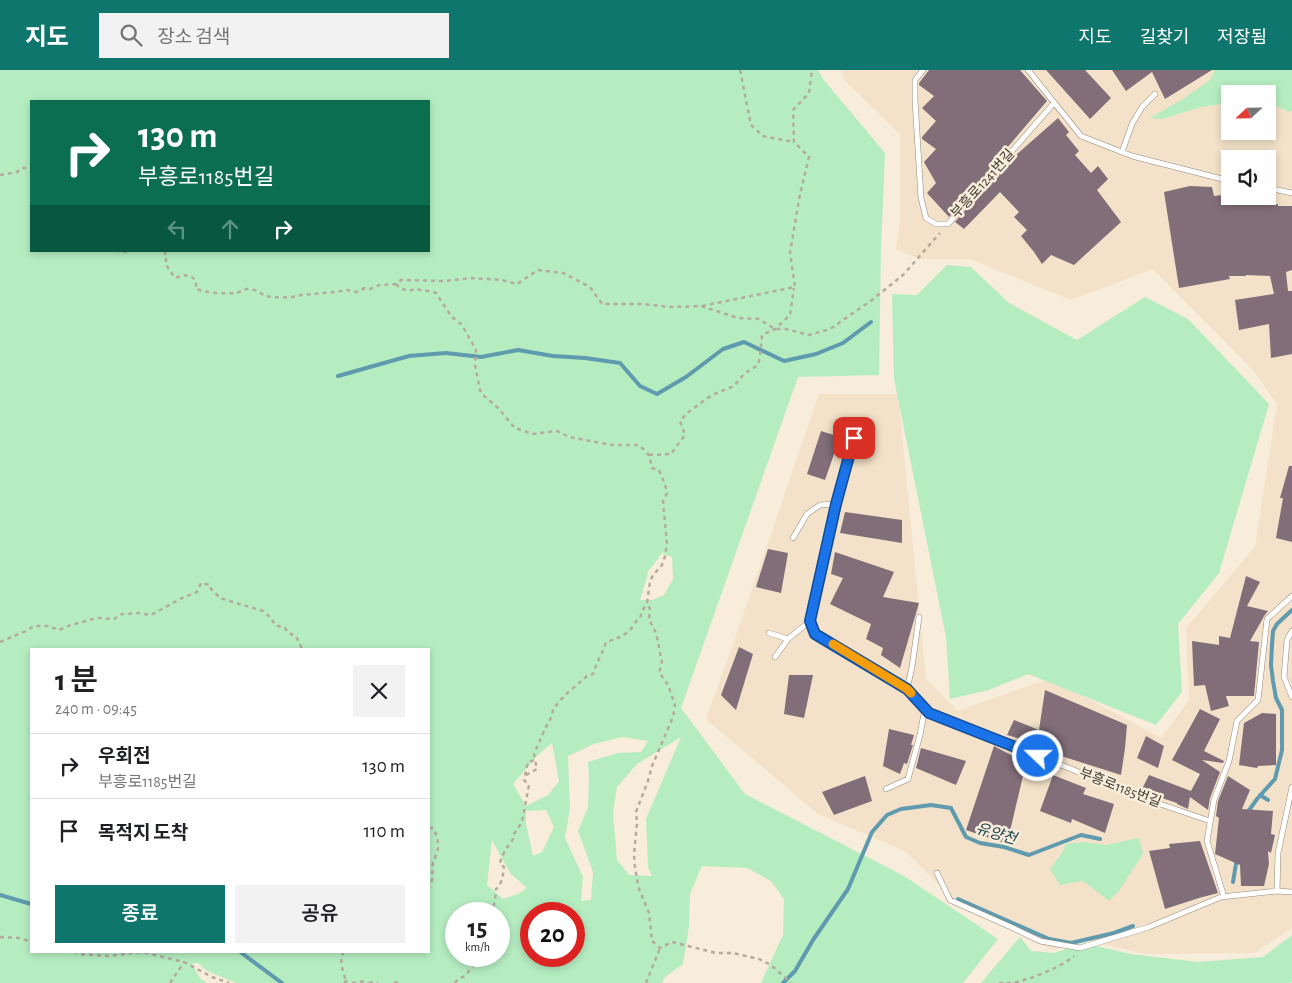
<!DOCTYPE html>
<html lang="ko">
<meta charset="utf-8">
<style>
body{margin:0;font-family:"Alegreya Sans","Noto Sans KR",sans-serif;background:#f2f2f2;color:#202124;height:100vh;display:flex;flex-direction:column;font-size:19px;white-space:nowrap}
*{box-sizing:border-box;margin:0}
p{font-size:16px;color:#757577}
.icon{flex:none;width:28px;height:28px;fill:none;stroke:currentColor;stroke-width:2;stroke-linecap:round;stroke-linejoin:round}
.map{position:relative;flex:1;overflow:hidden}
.side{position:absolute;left:30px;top:578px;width:400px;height:305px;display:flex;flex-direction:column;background:#fff;border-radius:0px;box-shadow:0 2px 8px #0003}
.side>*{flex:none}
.banner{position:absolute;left:30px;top:30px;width:400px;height:152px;border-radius:0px;box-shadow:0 2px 8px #0003;background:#0b6e4f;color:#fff;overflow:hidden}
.needle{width:32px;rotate:248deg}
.buttons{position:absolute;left:1221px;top:15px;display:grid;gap:10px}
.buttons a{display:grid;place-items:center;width:55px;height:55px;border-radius:0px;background:#fff;box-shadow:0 2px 8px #0003;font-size:25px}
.speed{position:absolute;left:445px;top:832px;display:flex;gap:10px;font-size:25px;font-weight:700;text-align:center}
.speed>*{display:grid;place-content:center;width:65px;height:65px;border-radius:50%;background:#fff;box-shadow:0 2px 8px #0003;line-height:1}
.speed small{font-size:12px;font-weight:400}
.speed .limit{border:8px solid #d22;background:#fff;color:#111}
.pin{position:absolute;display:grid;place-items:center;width:42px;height:42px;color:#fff;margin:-21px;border-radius:10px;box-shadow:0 2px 8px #0006}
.me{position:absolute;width:55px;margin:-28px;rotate:292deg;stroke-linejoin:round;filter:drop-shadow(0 0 4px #0008)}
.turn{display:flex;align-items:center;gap:18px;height:105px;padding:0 25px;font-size:22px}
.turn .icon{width:65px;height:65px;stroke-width:2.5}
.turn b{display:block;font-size:35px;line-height:42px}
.lanes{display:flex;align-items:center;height:48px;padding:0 25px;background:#0003;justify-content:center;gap:25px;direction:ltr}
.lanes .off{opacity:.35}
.round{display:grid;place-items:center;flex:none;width:52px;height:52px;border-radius:0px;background:#f2f2f2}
.overview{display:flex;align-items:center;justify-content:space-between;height:85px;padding:0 25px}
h1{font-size:30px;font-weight:600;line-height:38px}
.primary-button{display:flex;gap:10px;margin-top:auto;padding:10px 25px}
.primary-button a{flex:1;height:58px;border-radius:0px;background:#0f766e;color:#fff;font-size:20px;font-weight:600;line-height:58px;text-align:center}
.primary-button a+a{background:#f2f2f2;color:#202124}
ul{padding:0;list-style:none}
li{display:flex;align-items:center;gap:15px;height:65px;padding:0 25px;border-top:1px solid #e0e0e0}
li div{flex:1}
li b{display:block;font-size:19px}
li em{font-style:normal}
header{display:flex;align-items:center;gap:30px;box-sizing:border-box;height:70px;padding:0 25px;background:#0f766e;color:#fff}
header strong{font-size:24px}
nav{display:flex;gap:28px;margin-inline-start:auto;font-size:18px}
.search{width:350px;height:45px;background:#f2f2f2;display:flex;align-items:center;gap:12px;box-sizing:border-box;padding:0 18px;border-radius:0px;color:#757577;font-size:19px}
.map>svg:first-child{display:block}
.built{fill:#f3e2c9;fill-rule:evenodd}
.green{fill:#b5edc1;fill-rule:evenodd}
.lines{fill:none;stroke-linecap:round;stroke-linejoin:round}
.stream{stroke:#5f9aae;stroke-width:4}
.building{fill:#816e78}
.lane-casing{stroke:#938877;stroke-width:6}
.path{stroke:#b4ab9d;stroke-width:2.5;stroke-dasharray:4 4;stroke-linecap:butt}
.lane{stroke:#fff;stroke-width:5}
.route-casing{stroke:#114b97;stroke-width:12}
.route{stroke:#1a73e8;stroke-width:9}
.slow{stroke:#f59e0b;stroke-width:9}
.labels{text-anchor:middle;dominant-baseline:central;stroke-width:5;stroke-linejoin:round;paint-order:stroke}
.street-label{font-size:14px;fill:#3e3932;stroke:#f8ecda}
.water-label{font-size:15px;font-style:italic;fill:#1c4451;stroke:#f8ecda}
</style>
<header>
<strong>지도</strong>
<div class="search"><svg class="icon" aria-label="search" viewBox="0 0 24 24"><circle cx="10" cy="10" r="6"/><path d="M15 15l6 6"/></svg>장소 검색</div>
<nav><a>지도</a><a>길찾기</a><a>저장됨</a></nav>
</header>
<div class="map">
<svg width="1292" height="913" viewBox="0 0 1292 913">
<rect width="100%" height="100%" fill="#f8ecda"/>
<!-- built -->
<path class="built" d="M841,0H1292V858L1254,883L1145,884L1086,870L1055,880L1036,873L949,825L905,781L818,744L706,649L736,566L819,324H898L926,609L958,641L1050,608L1161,668L1189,630L1186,558L1255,477L1277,334L1252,299L1153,199L1071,230L970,189H920L896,179L900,151V64L845,11ZM1230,24H1268V61H1230ZM1230,89H1268V126H1230Z"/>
<!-- green -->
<path class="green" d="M0,0H818L823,9L885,83L881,178L879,305L798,307L681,638L745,724L904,806L998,869L963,913H761L783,865L784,829L771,811L747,798L702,796L690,824L689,856L683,894L665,907L662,913H236L207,901L198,893L192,894L200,908L207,913H0ZM31,31H429V181H31ZM662,483L672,487L673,509L664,525L652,530H640L647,507L648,501L654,494ZM31,579H429V881H31ZM623,667L648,671L641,682L618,683L588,692L589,708L588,737L578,761L593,802L591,830L581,831L583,807L565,768L570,738L568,686L594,674ZM681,667L646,749L648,797L652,806L629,805L617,790L613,743L617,717L637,694ZM552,673L559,711L548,725L526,736L513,714L539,684ZM546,740L554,757L542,782L533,786L526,754V741ZM492,770L510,803L527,818L518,824L503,829L487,815ZM456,844H499V886H456ZM531,844H574V886H531Z
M1215,0H1292V40L1289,42L1268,32V24H1230V33L1201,37L1162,49L1150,48L1183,29L1210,10Z
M947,195L971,197L1009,233L1077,270L1145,227L1188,249L1269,334L1219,503L1178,554L1182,622L1156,655L1028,604L989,620L950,629L946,567L894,309L892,224L917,225Z
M1139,768L1143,784L1118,822L1109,831L1083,811L1060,815L1050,799L1062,783L1066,774L1085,772L1105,775Z
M1292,865V912L1290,913H981L1020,867L1031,881L1054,883L1084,873L1131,884L1198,892L1263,887Z"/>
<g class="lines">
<!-- stream -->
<path class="stream" d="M338,306L409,286L446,283L481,287L518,280L553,286L585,288L620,293L640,316L657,324L686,307L723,279L744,272L784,291L816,284L843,273L871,252
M1260,725L1268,730
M1247,743L1257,729L1275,709L1282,680V640L1276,628L1273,611L1271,595L1272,575L1273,561L1277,554L1292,540
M1233,812L1237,788
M0,825L31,834
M958,829L1049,869L1071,873L1114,863L1133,856
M239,881L282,913
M783,913L795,901L813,870L848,819L872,762L887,745L901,739L931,735L951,738L966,767L980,773L1004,777L1029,785L1081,765L1100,769"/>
</g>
<!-- building -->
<path class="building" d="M929,0H1020L1047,31L1000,86L1001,87L949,147L927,123L936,113L924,92L936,79L922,69V67L936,51L922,38L934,26L919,15V13Z
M1046,0H1085L1111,28L1090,49Z
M1112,0H1212L1165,29L1152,2L1126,21Z
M1058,48L1069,62L1066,65L1079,81L1075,85L1091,103L1098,96L1108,109L1097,120L1121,152L1074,195L1051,185L1042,194L1034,182L1021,166L1027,160L1014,147L1019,142L1000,122L964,159L955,152L1007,93Z
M1190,116L1212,117L1214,126L1230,124V126H1254L1255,135L1278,134V136H1292V200L1286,202L1288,221H1292V284L1271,288L1269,254L1239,260L1235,230L1274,224L1270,206L1246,205V206H1229L1230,209L1179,218L1164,122Z
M821,361L840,367L825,410L807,404Z
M1289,396H1292V472L1276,468L1283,428H1280Z
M845,442L902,450V473L840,463Z
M768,479L788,483L781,523L756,517Z
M835,482L894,502L883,527L919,533L900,598L881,585L883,578L866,569L871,554L830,534L843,508L831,504Z
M1246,506L1260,512L1247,536L1268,541L1264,546L1262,550L1250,571L1259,572L1254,626H1226L1229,636L1211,641L1205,615L1194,616L1192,571L1219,575V566L1230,568Z
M739,577L753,584L736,640L721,625Z
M789,605H813L804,648L784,644Z
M1045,620L1127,655L1125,678L1121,705L1036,678L1037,673L1007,665L1014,650L1039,660Z
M1200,639L1220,649L1204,681L1224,691L1223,693L1202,690L1220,702L1210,728L1208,740L1190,727L1188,739L1177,734V733L1141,721L1149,705L1191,721L1200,704L1172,690Z
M1262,643L1276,644V695L1258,696L1257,698L1239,695L1244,653Z
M889,659L914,665L911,675H913L907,694L904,693L900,704L883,696Z
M1146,666L1164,676L1158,698L1137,688Z
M994,676L1026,693L1007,774L966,760Z
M921,678L966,691L956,715L916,698Z
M1053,705L1086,718L1083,724L1114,734L1105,763L1072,749L1071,753L1040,741Z
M865,706L872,731L834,745L822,722Z
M1228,706L1250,720L1242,739L1273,741L1271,764L1275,765L1271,783L1268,781L1269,794L1264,816H1241L1240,795L1215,784L1219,748L1216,746L1218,731Z
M1200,771L1218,823L1199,828L1165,839L1149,781L1170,778L1169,774Z"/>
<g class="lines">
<defs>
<path id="lane" d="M923,0L915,10V30L921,128L926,148L936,154H948L1054,33
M1028,0L1081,66L1132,86L1230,111
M1122,82L1132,54L1142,37L1155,24
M1268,118L1292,123
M854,368L837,434L810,551L815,563L907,619L929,643L1160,734L1210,751
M793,468L807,444L820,435L837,434
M1292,561L1287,570L1284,607L1292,627
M769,563L788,569
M775,587L788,569L810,551
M907,619L912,597L919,547
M886,719L908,709L920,665L925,638
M937,803L950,830L1011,857L1040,871L1080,878L1149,857L1221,827L1277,821L1292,822
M1277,821L1278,783L1292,717
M1224,827L1207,771L1214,730L1229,691L1237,651L1258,630L1267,549L1292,526"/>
</defs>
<!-- lane casing -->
<use href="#lane" class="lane-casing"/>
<!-- path -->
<path class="path" d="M740,0L751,55L763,66L794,72
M0,105L17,102L22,98H31
M115,181L129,182L131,181
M164,181L167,187L165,193L175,208C184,205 190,203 196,211V219C206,223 226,224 236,223C241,222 245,218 251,219C256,220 261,224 266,226C274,228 293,228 301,225L335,222L347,220L356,222L365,218L370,219L379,215L396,214L401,210L444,211L472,208L502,210L517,214L538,200L563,203L590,217L602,234H643L670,237L701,236L738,248L759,249L775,259H786L809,265L830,259L872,230L903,205L940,163
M396,214L400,218L408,221L415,219L428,221L436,223L451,246L462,255L476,280L475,295L480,320L483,325L498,338L515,358L533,364L557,361L569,367L612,375H639L649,385L652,398L659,400C662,408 666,415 667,423L663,431L667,474L665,486L662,495L653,505L650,512L647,533L650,539L649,549L656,563L658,572L662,593L659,602L668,615L675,635L673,647L652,696L648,711L636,742L637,753L634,784L635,798L639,819L649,843L652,871L660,878L672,872L716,883H733L759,889L771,895L791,913
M702,236L795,217L790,183L800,124L809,87L794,72L793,40L809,23L812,0
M649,385L671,384L685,365L680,351L687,343L712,325L734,316L744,304L758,295L760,287L762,265L775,259L790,245L794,218
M0,572L26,561L34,556H48L59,560L71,555L97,548L114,549L122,544L140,543L151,545L182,528L197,522L201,513L210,515L211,519L220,528L263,541L271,548L275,555L285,558L288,563L296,566L302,579
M526,705L537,699L535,690
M429,758H433C438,767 440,776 436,785C434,791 434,788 433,793C431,803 435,807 429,817
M491,844L495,831L496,819C502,815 503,805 504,797L500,794L501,789L506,779L513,769L514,764L522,752L529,715L524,710L528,692L535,690L534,684L545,659L552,646L553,639L565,625L571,620L587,606L593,604C596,593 603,583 606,572C617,569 627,565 633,556C636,552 637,549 641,546V543L647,533
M0,867L20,868L31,872
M74,881L78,884L109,886L142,882L184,892L212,907L229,913
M170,913L184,892
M344,913L348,910L345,908C342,898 339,890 344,881
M352,913L365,911L368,913
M369,913L375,912L378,913
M394,913L398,912V913
M455,913L458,909L465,906L481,886
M646,913L660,878
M999,913C1003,913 1007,913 1011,913C1027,911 1062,897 1074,886"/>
<!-- lane -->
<use href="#lane" class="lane"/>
</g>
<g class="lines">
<defs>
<path id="route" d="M854,368L836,434L810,551L815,564L907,619L929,643L1038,686"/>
</defs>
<!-- route casing -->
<use href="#route" class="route-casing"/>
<!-- route -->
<use href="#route" class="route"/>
<!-- slow -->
<path class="slow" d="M833,574L907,619L911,623"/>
</g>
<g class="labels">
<!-- street labels -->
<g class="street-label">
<text transform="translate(983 114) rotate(-48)">부흥로1241번길</text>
<text transform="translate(1120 718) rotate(21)">부흥로1185번길</text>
</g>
<!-- water labels -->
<g class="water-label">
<text transform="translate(996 764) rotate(16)">유양천</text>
</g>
</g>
</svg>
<div class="buttons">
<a><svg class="needle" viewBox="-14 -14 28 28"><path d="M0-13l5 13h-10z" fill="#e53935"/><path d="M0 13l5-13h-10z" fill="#757577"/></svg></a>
<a><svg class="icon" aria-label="sound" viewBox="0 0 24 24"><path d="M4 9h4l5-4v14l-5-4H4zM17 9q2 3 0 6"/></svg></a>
</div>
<div class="speed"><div>15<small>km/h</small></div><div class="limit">20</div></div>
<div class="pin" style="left:854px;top:368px;background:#d93025"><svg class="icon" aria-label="arrive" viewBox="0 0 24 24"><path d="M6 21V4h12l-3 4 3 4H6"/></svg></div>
<svg class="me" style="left:1038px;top:686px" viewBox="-20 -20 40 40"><circle r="17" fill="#1a73e8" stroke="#fff" stroke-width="3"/><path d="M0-11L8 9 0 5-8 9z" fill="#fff"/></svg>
<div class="banner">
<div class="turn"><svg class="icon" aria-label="right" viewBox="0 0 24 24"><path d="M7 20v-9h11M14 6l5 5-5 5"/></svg><div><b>130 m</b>부흥로1185번길</div></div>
<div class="lanes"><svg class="icon off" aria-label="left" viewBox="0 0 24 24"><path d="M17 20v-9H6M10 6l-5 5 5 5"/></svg><svg class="icon off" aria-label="ahead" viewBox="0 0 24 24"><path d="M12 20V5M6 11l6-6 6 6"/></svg><svg class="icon" aria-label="right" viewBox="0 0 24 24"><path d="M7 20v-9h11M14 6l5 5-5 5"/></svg></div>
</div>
<section class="side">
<div class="overview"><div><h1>1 분</h1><p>240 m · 09:45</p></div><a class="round"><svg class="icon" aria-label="close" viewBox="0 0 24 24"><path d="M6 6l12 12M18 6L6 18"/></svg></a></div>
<ul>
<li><svg class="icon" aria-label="right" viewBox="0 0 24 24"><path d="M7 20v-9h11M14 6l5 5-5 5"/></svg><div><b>우회전</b><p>부흥로1185번길</p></div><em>130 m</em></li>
<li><svg class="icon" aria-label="arrive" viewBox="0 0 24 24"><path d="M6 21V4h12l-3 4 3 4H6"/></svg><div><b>목적지 도착</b></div><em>110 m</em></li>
</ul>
<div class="primary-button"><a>종료</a><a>공유</a></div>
</section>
</div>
